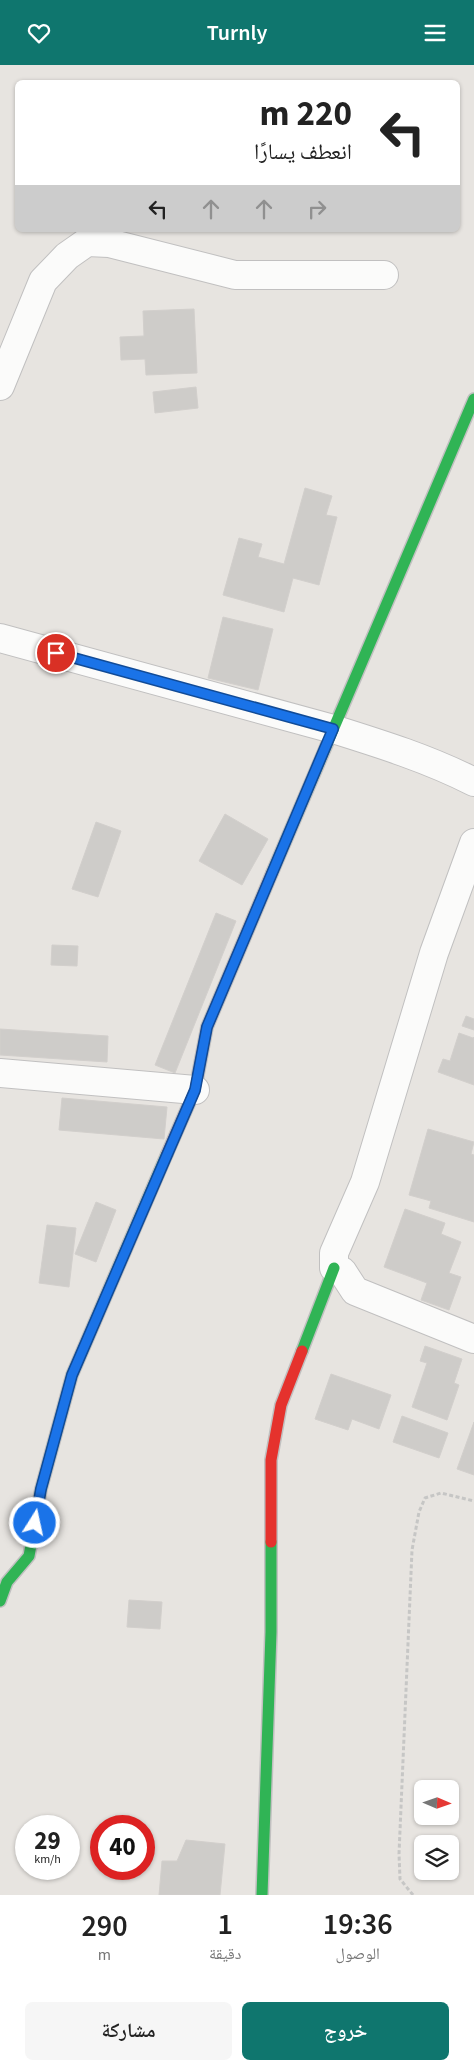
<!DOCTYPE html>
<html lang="ar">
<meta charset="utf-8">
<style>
body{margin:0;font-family:"Source Sans 3","Noto Naskh Arabic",sans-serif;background:#f6f6f6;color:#222;direction:rtl;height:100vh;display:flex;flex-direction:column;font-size:19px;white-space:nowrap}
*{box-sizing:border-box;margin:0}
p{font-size:16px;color:#767676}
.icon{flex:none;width:28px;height:28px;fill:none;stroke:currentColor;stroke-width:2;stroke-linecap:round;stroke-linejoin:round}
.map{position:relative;height:1830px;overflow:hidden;direction:ltr}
.drawer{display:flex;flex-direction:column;background:#fff;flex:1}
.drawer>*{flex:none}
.guide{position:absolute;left:15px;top:15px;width:445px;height:152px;border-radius:8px;box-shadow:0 1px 4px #0004;direction:rtl;background:#fff;color:#222;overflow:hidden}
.needle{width:32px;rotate:92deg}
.buttons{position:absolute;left:414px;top:1715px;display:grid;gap:10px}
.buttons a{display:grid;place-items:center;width:45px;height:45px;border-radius:8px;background:#fff;box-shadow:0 1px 4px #0004;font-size:25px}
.speed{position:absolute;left:15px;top:1750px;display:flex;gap:10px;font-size:25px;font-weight:700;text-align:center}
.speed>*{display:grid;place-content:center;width:65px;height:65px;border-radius:50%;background:#fff;box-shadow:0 1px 4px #0004;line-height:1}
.speed small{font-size:12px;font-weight:400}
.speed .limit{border:8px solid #d22;background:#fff;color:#111}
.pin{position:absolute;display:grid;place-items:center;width:42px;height:42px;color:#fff;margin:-21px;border:2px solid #fff;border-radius:50%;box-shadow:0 1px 5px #0007}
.me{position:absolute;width:55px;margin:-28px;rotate:10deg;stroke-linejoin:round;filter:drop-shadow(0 0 4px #0008)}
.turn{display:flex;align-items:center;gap:18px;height:105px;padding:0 25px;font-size:22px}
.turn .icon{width:65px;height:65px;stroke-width:2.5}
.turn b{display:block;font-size:35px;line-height:42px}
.lanes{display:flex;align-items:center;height:48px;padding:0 25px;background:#0003;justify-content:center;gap:25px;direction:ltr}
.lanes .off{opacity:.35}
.eta{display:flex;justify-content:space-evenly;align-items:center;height:85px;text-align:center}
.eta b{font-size:30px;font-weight:600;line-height:35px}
.action{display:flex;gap:10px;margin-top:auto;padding:10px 25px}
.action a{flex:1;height:58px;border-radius:8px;background:#0f766e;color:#fff;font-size:20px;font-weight:600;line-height:58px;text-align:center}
.action a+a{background:#f6f6f6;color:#222}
header{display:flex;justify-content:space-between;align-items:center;height:65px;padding:0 25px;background:#0f766e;color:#fff;font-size:22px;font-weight:600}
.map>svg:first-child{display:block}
.building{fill:#ceccc9;stroke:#d2cfcc}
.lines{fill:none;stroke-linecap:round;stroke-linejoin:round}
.street-casing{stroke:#c1c0c0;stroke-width:30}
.fast-casing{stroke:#c1c0c0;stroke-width:14}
.jam-casing{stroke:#c1c0c0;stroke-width:14}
.path{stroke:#c6c6c5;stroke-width:3;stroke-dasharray:4 2.5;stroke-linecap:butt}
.street{stroke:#fbfbfa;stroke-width:28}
.fast{stroke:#30b455;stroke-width:11}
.jam{stroke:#e5322d;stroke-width:11}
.route-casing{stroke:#114b97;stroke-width:12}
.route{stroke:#1a73e8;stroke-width:9}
</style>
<header><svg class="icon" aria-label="menu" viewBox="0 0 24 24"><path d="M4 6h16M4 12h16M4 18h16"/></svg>Turnly<svg class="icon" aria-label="heart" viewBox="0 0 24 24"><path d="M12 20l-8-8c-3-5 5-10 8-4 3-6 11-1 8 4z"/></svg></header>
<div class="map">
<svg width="474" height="1830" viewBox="0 0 474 1830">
<rect width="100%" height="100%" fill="#e7e4e0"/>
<!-- building -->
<path class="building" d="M194,244L197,308L146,310L145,294L121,295L120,272L144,271L143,246Z
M196,322L198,343L155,348L153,327Z
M305,423L332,431L326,450L337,452L319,520L293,513L284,547L223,530L239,473L262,479L258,492L284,499Z
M223,552L273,564L258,625L208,613Z
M225,749L268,774L242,820L199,796Z
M96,757L121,766L98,832L72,824Z
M216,848L236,856L175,1008L155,1000Z
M52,880L78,881L77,901L51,900Z
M466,951L474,954V965L462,961Z
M0,964L108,971L107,997L0,990Z
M459,968L473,973L474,972V1020L438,1007L443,994L450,996Z
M62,1033L167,1042L164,1074L59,1065Z
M428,1064L474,1077L471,1089L474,1090V1157L429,1143L431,1136L409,1130Z
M96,1137L116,1145L96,1197L75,1189Z
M405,1144L445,1158L441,1169L461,1177L449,1208L461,1212L449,1245L421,1235L427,1218L384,1202Z
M47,1160L76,1163L69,1222L39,1218Z
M425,1281L462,1294L454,1318L459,1320L447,1355L412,1342L427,1298L420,1296Z
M331,1309L391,1330L379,1364L352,1354L348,1365L315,1354Z
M402,1351L448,1368L439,1393L393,1377Z
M474,1357V1410L457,1404Z
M129,1535L162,1537L160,1564L127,1562Z
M186,1775L225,1779L220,1830H159L162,1796H177Z"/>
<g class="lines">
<defs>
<path id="street" d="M0,321L43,216L67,191L87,177L109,178L235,210H384
M0,573L333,664C381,679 429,694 474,717
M474,778L434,888L365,1117L334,1188V1203L342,1206L355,1226L474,1274
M0,1008L195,1025"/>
<path id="fast" d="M272,808L474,334
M302,1286L334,1203
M0,1536L7,1517L29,1491L41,1424L72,1310L167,1089
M262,1830L271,1567V1477"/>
<path id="jam" d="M167,1089L195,1025L207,962L272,808
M271,1477V1395L281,1340L302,1286"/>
</defs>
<!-- street casing -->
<use href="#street" class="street-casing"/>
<!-- fast casing -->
<use href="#fast" class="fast-casing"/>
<!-- jam casing -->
<use href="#jam" class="jam-casing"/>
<!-- path -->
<path class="path" d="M413,1830L400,1814L399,1789L412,1485L419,1447L425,1433L441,1428L474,1436"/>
<!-- street -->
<use href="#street" class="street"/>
<!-- fast -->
<use href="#fast" class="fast"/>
<!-- jam -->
<use href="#jam" class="jam"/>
</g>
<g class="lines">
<defs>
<path id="route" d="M35,1458L41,1424L72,1310L195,1025L207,962L333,664L56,588"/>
</defs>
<!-- route casing -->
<use href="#route" class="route-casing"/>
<!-- route -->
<use href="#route" class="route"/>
</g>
</svg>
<div class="buttons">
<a><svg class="needle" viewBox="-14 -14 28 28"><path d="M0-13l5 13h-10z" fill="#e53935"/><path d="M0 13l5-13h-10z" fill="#767676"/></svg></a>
<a><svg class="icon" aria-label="layers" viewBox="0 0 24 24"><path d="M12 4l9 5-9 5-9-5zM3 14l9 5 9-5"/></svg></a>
</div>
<div class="speed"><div>29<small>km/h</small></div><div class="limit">40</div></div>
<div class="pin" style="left:56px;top:588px;background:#d93025"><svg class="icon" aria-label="arrive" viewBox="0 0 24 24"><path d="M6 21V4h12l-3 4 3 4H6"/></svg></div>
<svg class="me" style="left:35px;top:1458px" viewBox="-20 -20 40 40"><circle r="17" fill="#1a73e8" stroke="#fff" stroke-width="3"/><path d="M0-11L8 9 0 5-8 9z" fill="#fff"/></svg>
<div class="guide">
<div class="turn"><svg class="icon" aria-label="left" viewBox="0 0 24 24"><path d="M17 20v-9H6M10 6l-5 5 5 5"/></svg><div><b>220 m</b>انعطف يسارًا</div></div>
<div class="lanes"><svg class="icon" aria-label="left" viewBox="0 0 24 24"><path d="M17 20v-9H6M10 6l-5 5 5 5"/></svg><svg class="icon off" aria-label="ahead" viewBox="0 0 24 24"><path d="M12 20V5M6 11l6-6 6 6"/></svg><svg class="icon off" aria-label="ahead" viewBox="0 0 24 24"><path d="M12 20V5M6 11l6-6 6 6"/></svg><svg class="icon off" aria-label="right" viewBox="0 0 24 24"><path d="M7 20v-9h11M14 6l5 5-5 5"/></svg></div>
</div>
</div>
<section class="drawer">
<div class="eta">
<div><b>19:36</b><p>الوصول</p></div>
<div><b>1</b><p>دقيقة</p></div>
<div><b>290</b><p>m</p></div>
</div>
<div class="action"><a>خروج</a><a>مشاركة</a></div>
</section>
